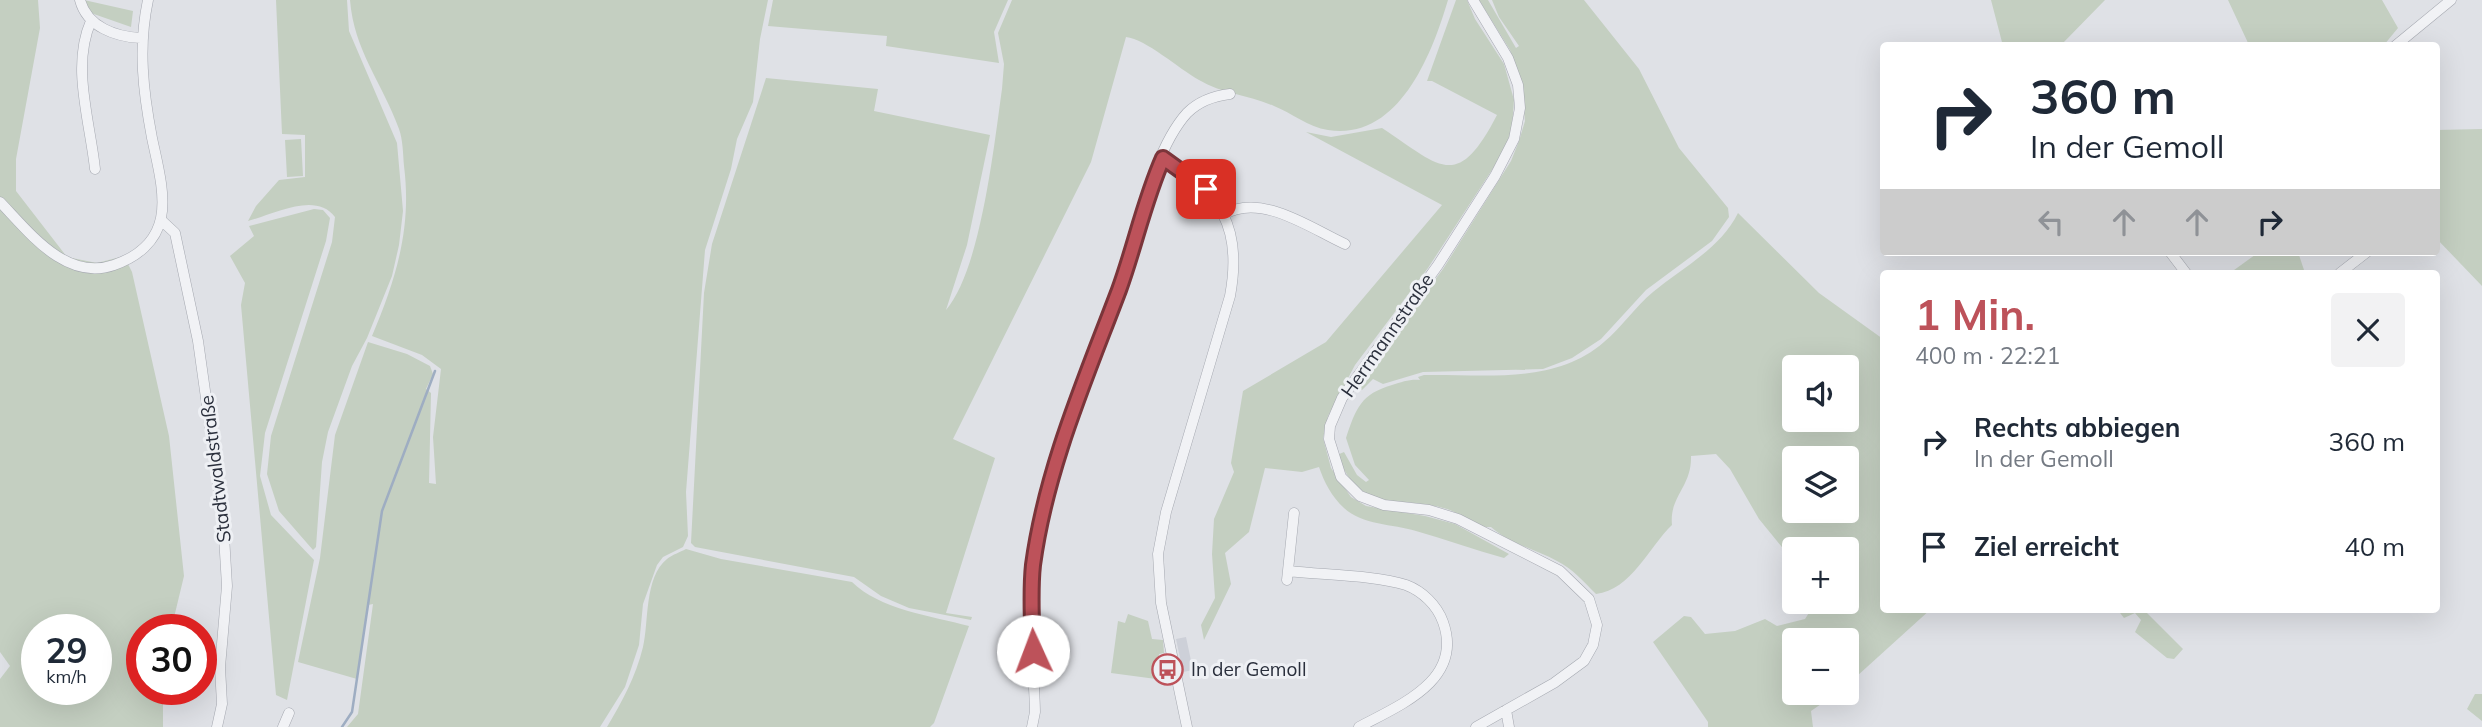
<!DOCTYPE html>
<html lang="de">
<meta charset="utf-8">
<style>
body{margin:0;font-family:Mulish,sans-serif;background:#f2f2f3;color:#1f2937;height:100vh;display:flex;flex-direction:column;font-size:26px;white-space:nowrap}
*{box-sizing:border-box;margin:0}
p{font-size:23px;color:#747a83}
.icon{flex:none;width:38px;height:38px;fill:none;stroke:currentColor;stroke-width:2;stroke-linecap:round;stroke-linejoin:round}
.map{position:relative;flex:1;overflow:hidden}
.sheet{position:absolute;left:1880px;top:270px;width:560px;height:343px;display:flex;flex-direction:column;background:#fff;border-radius:7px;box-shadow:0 7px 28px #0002}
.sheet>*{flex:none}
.guide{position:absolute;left:1880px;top:42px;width:560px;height:214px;border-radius:7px;box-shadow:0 7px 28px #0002;background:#fff;color:#1f2937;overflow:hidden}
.tools{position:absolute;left:1782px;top:355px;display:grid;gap:14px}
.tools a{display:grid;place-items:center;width:77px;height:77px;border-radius:7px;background:#fff;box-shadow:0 7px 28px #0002;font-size:35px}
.speed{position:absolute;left:21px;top:614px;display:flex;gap:14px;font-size:35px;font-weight:700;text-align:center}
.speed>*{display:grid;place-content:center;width:91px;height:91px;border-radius:50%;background:#fff;box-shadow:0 7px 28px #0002;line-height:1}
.speed small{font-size:18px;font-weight:400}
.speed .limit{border:10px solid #d22;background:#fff;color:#111}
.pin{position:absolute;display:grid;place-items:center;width:60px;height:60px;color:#fff;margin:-30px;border-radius:14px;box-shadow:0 4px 10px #0006}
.me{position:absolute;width:77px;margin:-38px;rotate:358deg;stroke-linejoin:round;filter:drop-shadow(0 0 5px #0008)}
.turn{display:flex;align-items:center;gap:24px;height:147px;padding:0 35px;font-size:32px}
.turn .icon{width:91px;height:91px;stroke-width:2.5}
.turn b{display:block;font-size:49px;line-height:60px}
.lanes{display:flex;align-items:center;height:66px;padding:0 35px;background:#0003;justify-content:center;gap:35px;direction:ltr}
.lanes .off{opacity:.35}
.round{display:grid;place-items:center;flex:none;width:74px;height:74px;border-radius:7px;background:#f2f2f3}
.overview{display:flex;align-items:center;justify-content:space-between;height:119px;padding:0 35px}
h1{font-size:42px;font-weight:700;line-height:52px;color:#bd525a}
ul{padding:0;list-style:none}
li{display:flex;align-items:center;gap:21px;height:105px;padding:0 35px}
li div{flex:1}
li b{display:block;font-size:26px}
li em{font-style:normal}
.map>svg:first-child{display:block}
.built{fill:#cdd0d8}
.green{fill:#c4cfc1;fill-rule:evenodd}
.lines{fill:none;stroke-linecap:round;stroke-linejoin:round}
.stream{stroke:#9eadc2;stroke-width:2.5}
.minor-casing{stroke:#a5a8b0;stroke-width:11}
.minor{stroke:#f1f2f5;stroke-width:10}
.route-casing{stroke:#7b353a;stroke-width:18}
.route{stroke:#bd525a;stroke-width:12}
.labels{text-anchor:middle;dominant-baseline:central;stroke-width:6;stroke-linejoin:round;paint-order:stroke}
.street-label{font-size:19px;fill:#2a2f3c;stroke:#eef0f4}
.poi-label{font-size:19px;fill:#2a2f3c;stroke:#eef0f4;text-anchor:start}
</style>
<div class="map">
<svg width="2482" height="727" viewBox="0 0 2482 727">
<rect width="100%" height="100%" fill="#dfe1e6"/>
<!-- built -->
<path class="built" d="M1186,637L1193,670L1183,672L1176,639Z"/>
<!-- green -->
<path class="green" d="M0,0H38L40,28L16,159V191L67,257L97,263L124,256L132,272L169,436L184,576L171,630H142V690H163V727H0V679L10,666L0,652ZM37,630H96V690H37Z
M84,0L133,11L131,27L88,12Z
M276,0H347L349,31L397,143L403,211L399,245L392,276L367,338L352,366L328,432L322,462L316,547L313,550L279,511L267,474L271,436L332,242L335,217C316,191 274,214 248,221L256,206L279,180L305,177V135L282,134Z
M350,0H768L760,39L753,102L737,139L731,169L705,250L686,492L688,536L683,547L663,557L657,565L643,604L639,645L625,687L600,727H347L358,714L373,604L368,605L357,679L298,662L320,558L335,435L368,342L407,354L430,366L433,374L426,389L431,393L429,483L436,484L433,437L441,369L422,355L372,336C396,279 412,228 404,166C403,154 403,140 399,129C382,82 354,51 350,0Z
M773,0H1008L994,32L999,63L886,46L887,36L768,26Z
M1012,0H1448C1432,54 1399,141 1328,130C1308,127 1292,113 1274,106C1249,95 1222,94 1199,80C1179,69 1146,39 1126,37L1091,162L953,439L995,458L946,613L972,617L971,620L909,608L881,596L854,577L695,547L691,543L704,293L712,244L766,78L878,89L874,111L990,135L967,245L946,310C981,269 994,145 1002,89L1004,64L998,33Z
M1456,0H1467L1475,19L1504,64L1514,100L1512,129L1503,153L1428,268L1355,365L1328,416L1323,438L1331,468L1351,497L1366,506L1425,516L1455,524L1509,554L1504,558C1474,550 1445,539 1416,531C1393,524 1362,525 1344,508C1332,497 1324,482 1319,467L1302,472L1265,468L1249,532L1225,553L1231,584L1204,640L1201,625L1215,598L1212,554L1214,519L1234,472L1231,463L1243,391L1326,342L1442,205L1306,132L1331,137L1382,128C1441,167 1457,192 1497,115L1432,81H1427Z
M1479,0H1488L1516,48L1519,46L1499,17L1492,0H1584L1639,69L1679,148L1728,208L1729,217L1712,241L1646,290L1601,339L1572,358L1543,369L1423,372L1383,384L1373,379L1362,390L1357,384L1443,269L1511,161L1519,141L1525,121L1521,83L1510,50Z
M1991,0H2105L2061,45L2003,46Z
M2228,0H2382L2398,28L2384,45H2249Z
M2482,129V286L2436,238V130Z
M301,139L303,176L287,177L285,140Z
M314,209L323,210L330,218L326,241L265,433L260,476L271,515L314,560L287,700L276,695L241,305L245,283L230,256L254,236L249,226Z
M1738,213L1819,293L1883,339V609H1931L1846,686V640H1794V693H1837L1811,711L1813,727H1708V722L1653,642L1684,616L1691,617L1705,634L1735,631L1765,619L1777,626L1805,619L1816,602H1846V550H1794V562L1759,519L1730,469L1716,454L1691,456C1692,487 1669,496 1672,525C1649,547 1631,590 1596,594C1583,581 1573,569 1557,561C1535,549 1510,544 1491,527C1474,528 1463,514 1447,509C1397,494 1362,516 1337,455L1344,452L1357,475L1366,482L1369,480L1355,465L1346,438C1356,408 1361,394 1392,385C1402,382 1410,379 1420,380L1418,377L1424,375C1485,374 1555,385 1604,342C1622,327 1635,307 1653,292C1683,267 1720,249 1738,213ZM1794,368H1846V420H1794ZM1794,458H1846V511H1794Z
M2259,252H2298L2305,273H2230Z
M686,549L721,559L852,582C879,609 931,616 969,626L934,723L930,727H607C622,702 636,676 643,647C649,623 644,577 667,559C672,555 680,552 686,549Z
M2117,609H2143L2183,649L2174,659L2167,658L2135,632L2141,620L2135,613L2124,618Z
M1128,614L1148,621L1152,639L1163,640L1164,653L1159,654L1156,679L1111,673L1118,621L1125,623Z
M2475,694H2482V721L2467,709Z"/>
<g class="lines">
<!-- stream -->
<path class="stream" d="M342,727L352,712L382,511L435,371"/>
<defs>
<path id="minor" d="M80,0C87,27 116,37 141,38
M1473,0L1508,58L1518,85L1520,108L1514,139L1495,176L1438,265L1342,398L1330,426L1329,439L1341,477L1360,496L1384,505L1429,510L1458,519L1560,571L1589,599L1597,625L1593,645L1584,661L1554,683L1476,727
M91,21C71,66 90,121 95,169
M2395,46L2451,0
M1163,158C1220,193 1243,226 1230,296L1166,512L1158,554L1161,603L1187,727
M0,202C29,232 66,282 114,265C137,257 156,242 161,218C166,194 157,162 152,138C143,91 138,47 148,0
M1223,215C1261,192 1310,228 1345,244
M161,220L175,233L198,341L223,519L227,586L220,667L222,704L217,727
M2170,252L2186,273
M2340,273L2367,252
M1289,571C1323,575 1375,575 1406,585C1422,591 1437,605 1443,622C1464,680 1400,705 1359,727
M1287,580L1294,513
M1506,710L1509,727
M283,727L289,713
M1032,727L1035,712C1034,663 1026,612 1033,563C1048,466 1089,378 1120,285C1138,235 1151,153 1187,113C1199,101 1213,96 1230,94"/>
</defs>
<!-- minor casing -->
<use href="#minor" class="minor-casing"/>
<!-- minor -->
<use href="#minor" class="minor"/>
</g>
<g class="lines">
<defs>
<path id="route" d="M1033,651C1032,623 1030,593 1033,565C1046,469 1085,380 1119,290C1135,246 1144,201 1163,158L1206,189"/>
</defs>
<!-- route casing -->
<use href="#route" class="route-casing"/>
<!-- route -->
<use href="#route" class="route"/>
</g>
<!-- icons -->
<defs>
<symbol id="bus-ring" viewBox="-11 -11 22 22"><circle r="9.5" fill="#eef0f4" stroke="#bd525a" stroke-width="1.5"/><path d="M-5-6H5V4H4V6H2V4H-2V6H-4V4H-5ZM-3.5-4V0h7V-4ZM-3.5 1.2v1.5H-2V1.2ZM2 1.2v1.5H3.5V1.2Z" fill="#bd525a"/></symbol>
</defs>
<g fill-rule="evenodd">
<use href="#bus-ring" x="1150" y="652" width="35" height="35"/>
</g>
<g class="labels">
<!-- street labels -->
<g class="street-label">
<text transform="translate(1387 335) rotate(-55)">Herrmannstraße</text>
<text transform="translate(215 469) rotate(-97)">Stadtwaldstraße</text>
</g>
<!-- poi labels -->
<g class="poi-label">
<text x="1191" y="669">In der Gemoll</text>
</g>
</g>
</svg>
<div class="tools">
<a><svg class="icon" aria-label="sound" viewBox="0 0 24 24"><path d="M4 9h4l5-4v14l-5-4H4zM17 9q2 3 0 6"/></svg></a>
<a><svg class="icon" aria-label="layers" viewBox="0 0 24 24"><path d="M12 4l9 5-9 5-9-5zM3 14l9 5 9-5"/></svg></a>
<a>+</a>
<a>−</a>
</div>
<div class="speed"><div>29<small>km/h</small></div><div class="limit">30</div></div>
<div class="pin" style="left:1206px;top:189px;background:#d93025"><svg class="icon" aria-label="arrive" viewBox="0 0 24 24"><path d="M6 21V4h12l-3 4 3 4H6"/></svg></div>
<svg class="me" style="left:1033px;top:651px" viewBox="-20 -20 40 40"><circle r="19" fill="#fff"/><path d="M0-13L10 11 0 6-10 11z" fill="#bd525a"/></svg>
<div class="guide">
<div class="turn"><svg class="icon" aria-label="right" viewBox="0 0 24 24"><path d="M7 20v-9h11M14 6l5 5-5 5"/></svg><div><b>360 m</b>In der Gemoll</div></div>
<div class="lanes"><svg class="icon off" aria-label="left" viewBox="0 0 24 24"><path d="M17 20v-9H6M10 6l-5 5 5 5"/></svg><svg class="icon off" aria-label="ahead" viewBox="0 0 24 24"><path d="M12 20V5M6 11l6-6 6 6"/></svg><svg class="icon off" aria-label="ahead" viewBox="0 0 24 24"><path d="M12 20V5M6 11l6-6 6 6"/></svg><svg class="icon" aria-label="right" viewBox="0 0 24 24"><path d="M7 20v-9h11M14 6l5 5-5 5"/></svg></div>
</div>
<section class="sheet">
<div class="overview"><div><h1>1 Min.</h1><p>400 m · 22:21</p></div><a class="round"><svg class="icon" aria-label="close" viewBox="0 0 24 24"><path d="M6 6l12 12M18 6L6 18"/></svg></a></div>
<ul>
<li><svg class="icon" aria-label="right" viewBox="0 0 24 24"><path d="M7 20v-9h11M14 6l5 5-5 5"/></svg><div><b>Rechts abbiegen</b><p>In der Gemoll</p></div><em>360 m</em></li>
<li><svg class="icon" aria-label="arrive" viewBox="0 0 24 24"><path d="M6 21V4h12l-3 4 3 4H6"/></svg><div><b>Ziel erreicht</b></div><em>40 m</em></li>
</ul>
</section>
</div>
